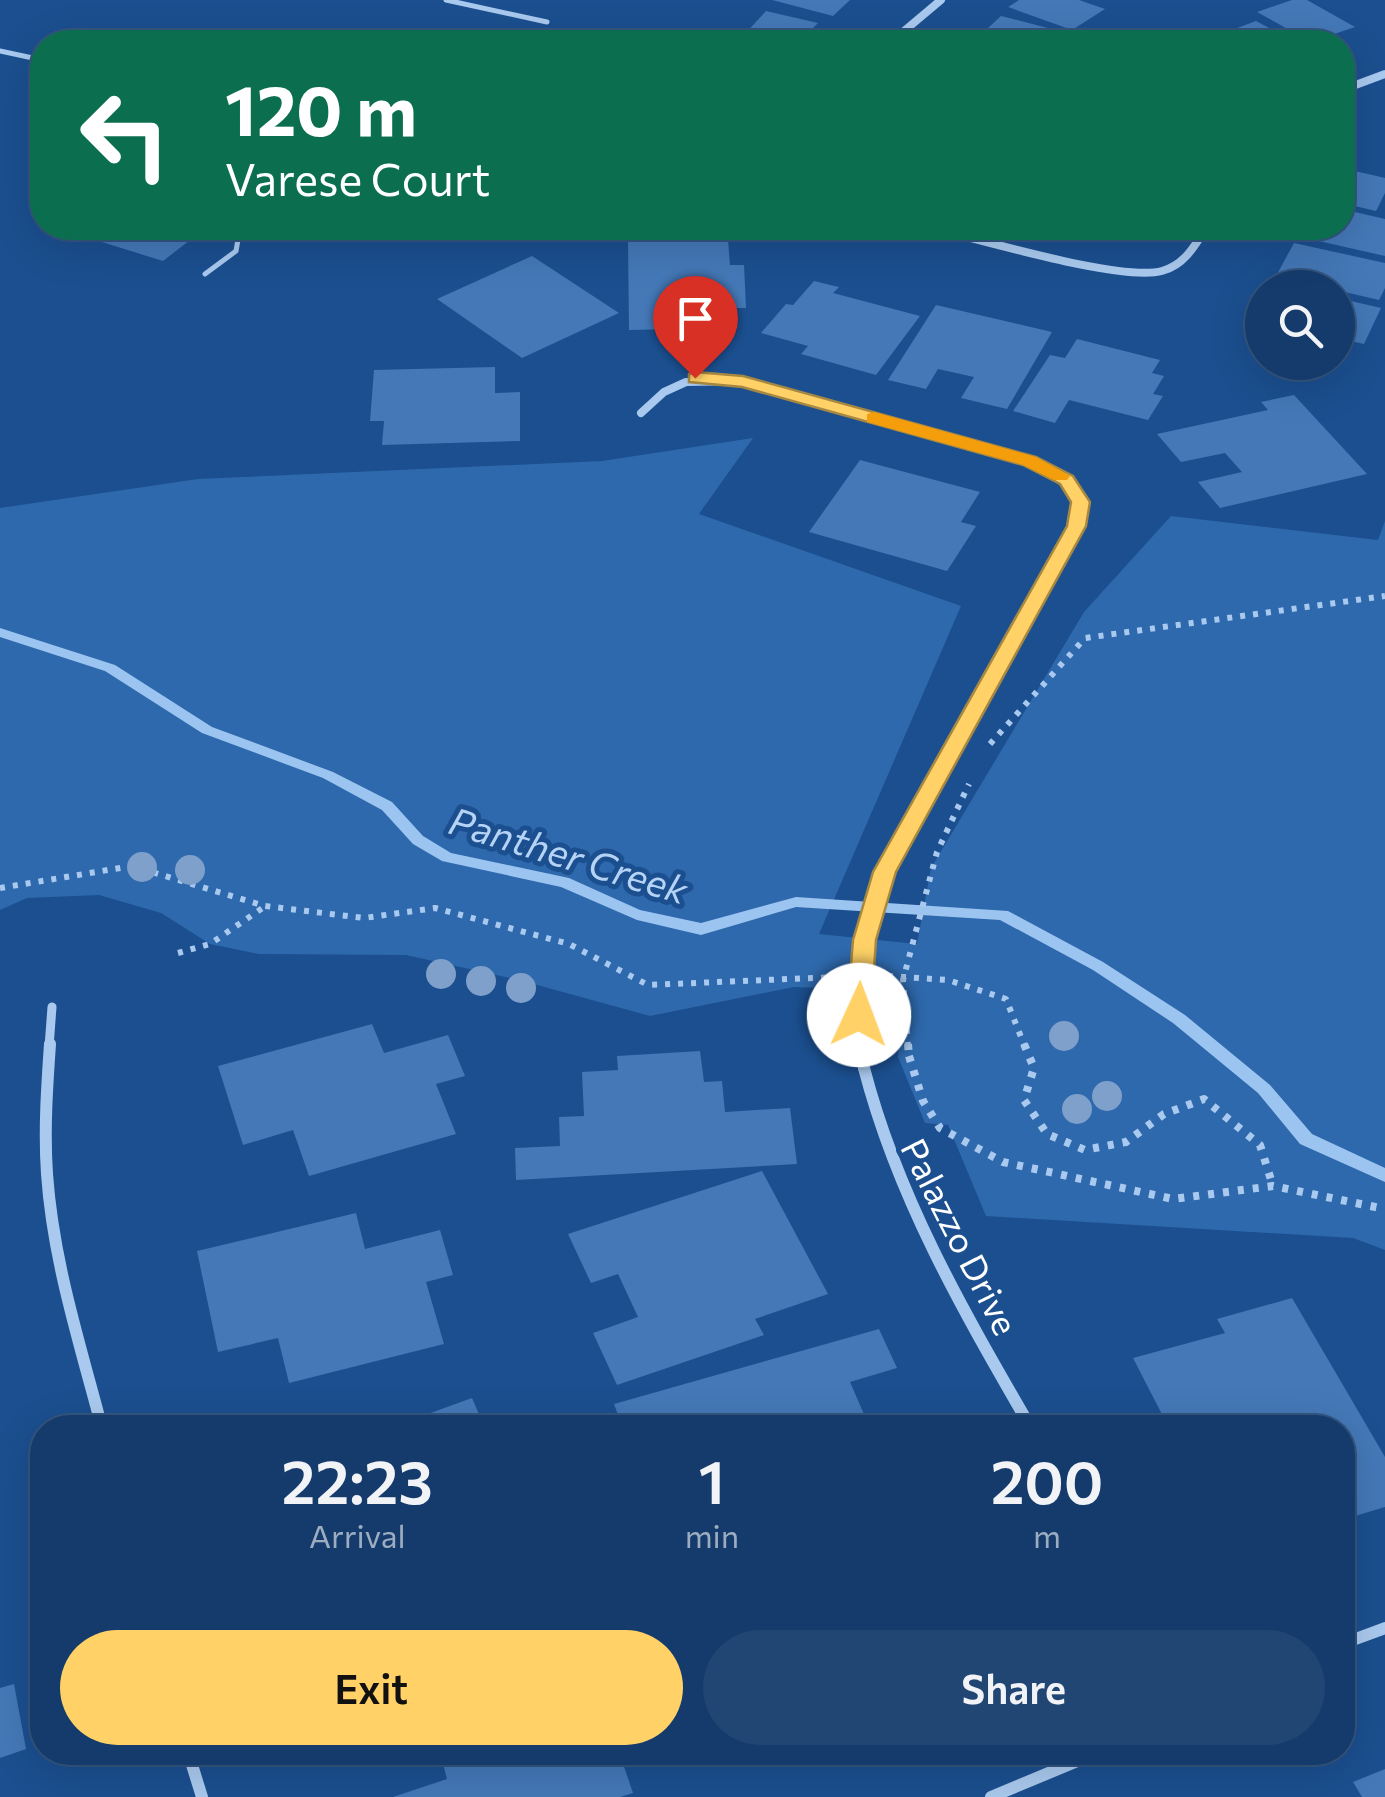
<!DOCTYPE html>
<style>
body{margin:0;font-family:Commissioner,sans-serif;background:#214673;color:#f1f3f6;height:100vh;display:flex;flex-direction:column;font-size:38px;white-space:nowrap}
*{box-sizing:border-box;margin:0}
p{font-size:32px;color:#9dadc1}
.icon{flex:none;width:55px;height:55px;fill:none;stroke:currentColor;stroke-width:2;stroke-linecap:round;stroke-linejoin:round}
.map{position:relative;flex:1;overflow:hidden}
.panel{position:absolute;left:30px;top:1415px;width:1325px;height:350px;display:flex;flex-direction:column;background:#143b6b;border-radius:40px;box-shadow:0 10px 40px #0002,0 0 0 2px #33557e}
.panel>*{flex:none}
.guide{position:absolute;left:30px;top:30px;width:1325px;height:210px;border-radius:40px;box-shadow:0 10px 40px #0002,0 0 0 2px #33557e;background:#0b6e4f;color:#fff;overflow:hidden}
.fabs{position:absolute;left:1245px;top:270px;display:grid;gap:20px}
.fabs a{display:grid;place-items:center;width:110px;height:110px;border-radius:50%;background:#143b6b;box-shadow:0 10px 40px #0002,0 0 0 2px #33557e;font-size:50px}
.pin{position:absolute;display:grid;place-items:center;width:85px;height:85px;color:#fff;margin:-102px -42px;border-radius:50% 50% 50% 0;rotate:-45deg;box-shadow:0 0 10px #0007}
.pin .icon{rotate:45deg}
.me{position:absolute;width:110px;margin:-55px;rotate:2deg;stroke-linejoin:round;filter:drop-shadow(0 0 8px #0008)}
.turn{display:flex;align-items:center;gap:35px;height:210px;padding:0 30px;font-size:45px}
.turn .icon{width:130px;height:130px;stroke-width:2.5}
.turn b{display:block;font-size:70px;line-height:85px}
.eta{display:flex;justify-content:space-evenly;align-items:center;height:170px;text-align:center}
.eta b{font-size:60px;font-weight:600;line-height:70px}
.cta{display:flex;gap:20px;margin-top:auto;padding:20px 30px}
.cta a{flex:1;height:115px;border-radius:60px;background:#ffd166;color:#111;font-size:40px;font-weight:600;line-height:115px;text-align:center}
.cta a+a{background:#214673;color:#f1f3f6}
.map>svg:first-child{display:block}
.green{fill:#2e69ad}
.lines{fill:none;stroke-linecap:round;stroke-linejoin:round}
.stream{fill:#9cc4f0;fill-rule:evenodd}
.building{fill:#4478b7}
.path-far1{stroke:#a9c9ee;stroke-width:6;stroke-dasharray:5 8;stroke-linecap:butt}
.path{stroke:#a9c9ee;stroke-width:8;stroke-dasharray:6 9;stroke-linecap:butt}
.service{stroke:#a9c9ee;stroke-width:5}
.minor-far2{stroke:#a9c9ee;stroke-width:8}
.minor-far1{stroke:#a9c9ee;stroke-width:9}
.minor{stroke:#a9c9ee;stroke-width:12}
.path-bridge-far1{stroke:#a9c9ee;stroke-width:6;stroke-dasharray:5 8;stroke-linecap:butt}
.path-bridge{stroke:#a9c9ee;stroke-width:8;stroke-dasharray:6 9;stroke-linecap:butt}
.minor-bridge-far1{stroke:#a9c9ee;stroke-width:9}
.minor-bridge{stroke:#a9c9ee;stroke-width:12}
.tree{fill:#7ea0ca}
.route{fill:#ffd166;stroke:#a68842;stroke-width:2.5}
.slow{fill:#f59e0b}
.labels{text-anchor:middle;dominant-baseline:central;stroke-width:10;stroke-linejoin:round;paint-order:stroke}
.street-label{font-size:35px;fill:#fff;stroke:#1b4f8f}
.water-label{font-size:38px;font-style:italic;fill:#b5d3f5;stroke:#1b4f8f}
</style>
<div class="map">
<svg width="1385" height="1797" viewBox="0 0 1385 1797">
<rect width="100%" height="100%" fill="#1b4f8f"/>
<!-- green -->
<path class="green" d="M753,438L699,514L961,606L819,934L917,944L931,868L1084,612L1171,516L1378,540L1385,521V1250L1353,1238L986,1216L948,1125L925,1123L898,1057L903,991L794,987L650,1016L519,980L406,955L259,954L210,944L161,913L99,895L27,898L0,910V508L198,479L602,461Z"/>
<g class="lines">
<!-- stream -->
<path class="stream" d="M0,628L115,665L212,727L333,772L392,802L423,836L451,853L569,878L640,910L701,923L796,897L1008,911L1103,962L1185,1015L1270,1085L1312,1134L1385,1168V1182L1300,1144L1258,1093L1173,1023L1093,970L1000,920L796,907L701,935L637,920L561,887L442,861L413,844L382,810L323,778L202,733L105,671L0,637Z"/>
</g>
<!-- building -->
<path class="building" d="M772,0H850L833,16Z
M1019,0H1079L1105,9L1072,30L1008,7Z
M1292,0H1307L1355,27L1311,42L1257,12Z
M766,11L818,23L799,42H767L742,37Z
M1001,16L1071,34L1062,42L975,40Z
M1256,21L1295,42H1222L1213,37Z
M1342,168L1385,178V193L1376,211L1342,203Z
M1342,209L1385,219V256L1292,235L1297,228H1342Z
M57,228H163L194,237L163,261Z
M728,240L730,265H744L746,308L677,309V329L629,330L628,241Z
M1294,243L1385,263V288L1379,300L1276,276Z
M532,256L619,313L522,358L437,299Z
M814,281L839,287L833,293L920,316L876,375L801,354L808,346L761,333L786,304L793,305Z
M1338,298L1381,308L1364,344L1338,338Z
M936,305L1052,332L1007,409L961,398L974,377L938,369L926,389L888,380Z
M1077,339L1160,360L1152,373L1164,376L1153,394L1163,396L1148,420L1069,400L1055,423L1013,411L1050,355L1065,358Z
M495,367V393L520,392V441L382,445L384,421H370L374,370Z
M1294,395L1367,474L1220,508L1198,482L1242,472L1225,453L1181,462L1157,434L1268,410L1261,402Z
M860,460L980,492L961,522L976,526L947,571L809,532Z
M372,1024L384,1053L448,1035L465,1076L436,1084L456,1134L309,1176L293,1130L243,1145L218,1066Z
M700,1051L704,1082L722,1081L725,1112L790,1108L797,1164L516,1180L515,1148L560,1146L559,1117L584,1116L582,1072L618,1070L617,1056Z
M762,1171L828,1294L755,1319L764,1335L617,1385L593,1333L638,1317L618,1274L591,1283L568,1234Z
M356,1213L365,1249L440,1230L453,1275L426,1282L444,1344L289,1383L278,1338L218,1352L197,1251Z
M1292,1298L1385,1457V1507L1345,1519L1342,1514V1428H1169L1133,1358L1225,1333L1217,1319Z
M879,1329L897,1368L850,1382L870,1428H623L614,1404Z
M472,1398L485,1428H392V1427Z
M14,1684L26,1749L0,1758V1688Z
M440,1752H619L633,1793L620,1797H393L447,1779Z
M1385,1769V1797H1362L1353,1782Z"/>
<g class="lines">
<!-- path-far1 -->
<path class="path-far1" d="M990,744L1085,638L1385,596
M0,888L132,866L265,906L364,918L435,908L569,944L648,985L836,977
M178,953L210,944L264,907
M888,976L948,980L1006,999L1025,1047"/>
<!-- path -->
<path class="path" d="M1024,1044L1034,1068L1024,1100L1047,1134L1085,1150L1126,1142L1164,1114L1204,1099L1260,1145L1273,1186
M909,1056L923,1101L940,1128L1003,1162L1173,1199L1273,1186L1385,1209"/>
<!-- service -->
<path class="service" d="M446,0L547,22
M0,51L42,60
M205,274L236,251L240,228"/>
<!-- minor-far2 -->
<path class="minor-far2" d="M891,42L941,0
M1342,90L1385,74
M931,228C979,239 1121,282 1162,271C1184,265 1195,246 1206,228
M641,413L664,392L686,382L743,381L1025,460"/>
<!-- minor-far1 -->
<path class="minor-far1" d="M957,738L1077,526C1083,482 1055,468 1016,457
M49,1047L52,1007"/>
<!-- minor -->
<path class="minor" d="M50,1044C47,1087 44,1131 47,1174C53,1261 80,1344 102,1428
M864,1068C898,1199 964,1312 1031,1428
M1342,1644L1385,1628
M188,1752L202,1797
M991,1797L1099,1752"/>
<!-- path-bridge-far1 -->
<path class="path-bridge-far1" d="M908,1047L903,980L937,852L969,784"/>
<!-- path-bridge -->
<path class="path-bridge" d="M908,1044L909,1056"/>
<!-- minor-bridge-far1 -->
<path class="minor-bridge-far1" d="M862,1047C852,926 900,840 957,738"/>
<!-- minor-bridge -->
<path class="minor-bridge" d="M862,1044L864,1068"/>
</g>
<!-- trees -->
<g class="tree">
<circle cx="142" cy="867" r="15"/>
<circle cx="190" cy="870" r="15"/>
<circle cx="441" cy="974" r="15"/>
<circle cx="481" cy="981" r="15"/>
<circle cx="521" cy="988" r="15"/>
<circle cx="1064" cy="1036" r="15"/>
<circle cx="1107" cy="1096" r="15"/>
<circle cx="1077" cy="1109" r="15"/>
</g>
<!-- route -->
<path class="route" d="M695,372L743,376L1036,457L1073,476L1090,502L1086,526L896,872L876,940L871,1015L859,1024L847,1015L853,940L873,872L1067,526L1071,502L1060,484L1023,465L742,387L689,382V374Z"/>
<!-- slow -->
<path class="slow" d="M874,412L1036,457L1070,476L1067,480H1054L1023,465L867,422V414Z"/>
<g class="labels">
<!-- street labels -->
<g class="street-label">
<text transform="translate(961 1236) rotate(63)">Palazzo Drive</text>
</g>
<!-- water labels -->
<g class="water-label">
<text transform="translate(569 854) rotate(17)">Panther Creek</text>
</g>
</g>
</svg>
<div class="fabs">
<a><svg class="icon" aria-label="search" viewBox="0 0 24 24"><circle cx="10" cy="10" r="6"/><path d="M15 15l6 6"/></svg></a>
</div>
<div class="pin" style="left:695px;top:378px;background:#d93025"><svg class="icon" aria-label="arrive" viewBox="0 0 24 24"><path d="M6 21V4h12l-3 4 3 4H6"/></svg></div>
<svg class="me" style="left:859px;top:1015px" viewBox="-20 -20 40 40"><circle r="19" fill="#fff"/><path d="M0-13L10 11 0 6-10 11z" fill="#ffd166"/></svg>
<div class="guide">
<div class="turn"><svg class="icon" aria-label="left" viewBox="0 0 24 24"><path d="M17 20v-9H6M10 6l-5 5 5 5"/></svg><div><b>120 m</b>Varese Court</div></div>
</div>
<section class="panel">
<div class="eta">
<div><b>22:23</b><p>Arrival</p></div>
<div><b>1</b><p>min</p></div>
<div><b>200</b><p>m</p></div>
</div>
<div class="cta"><a>Exit</a><a>Share</a></div>
</section>
</div>
